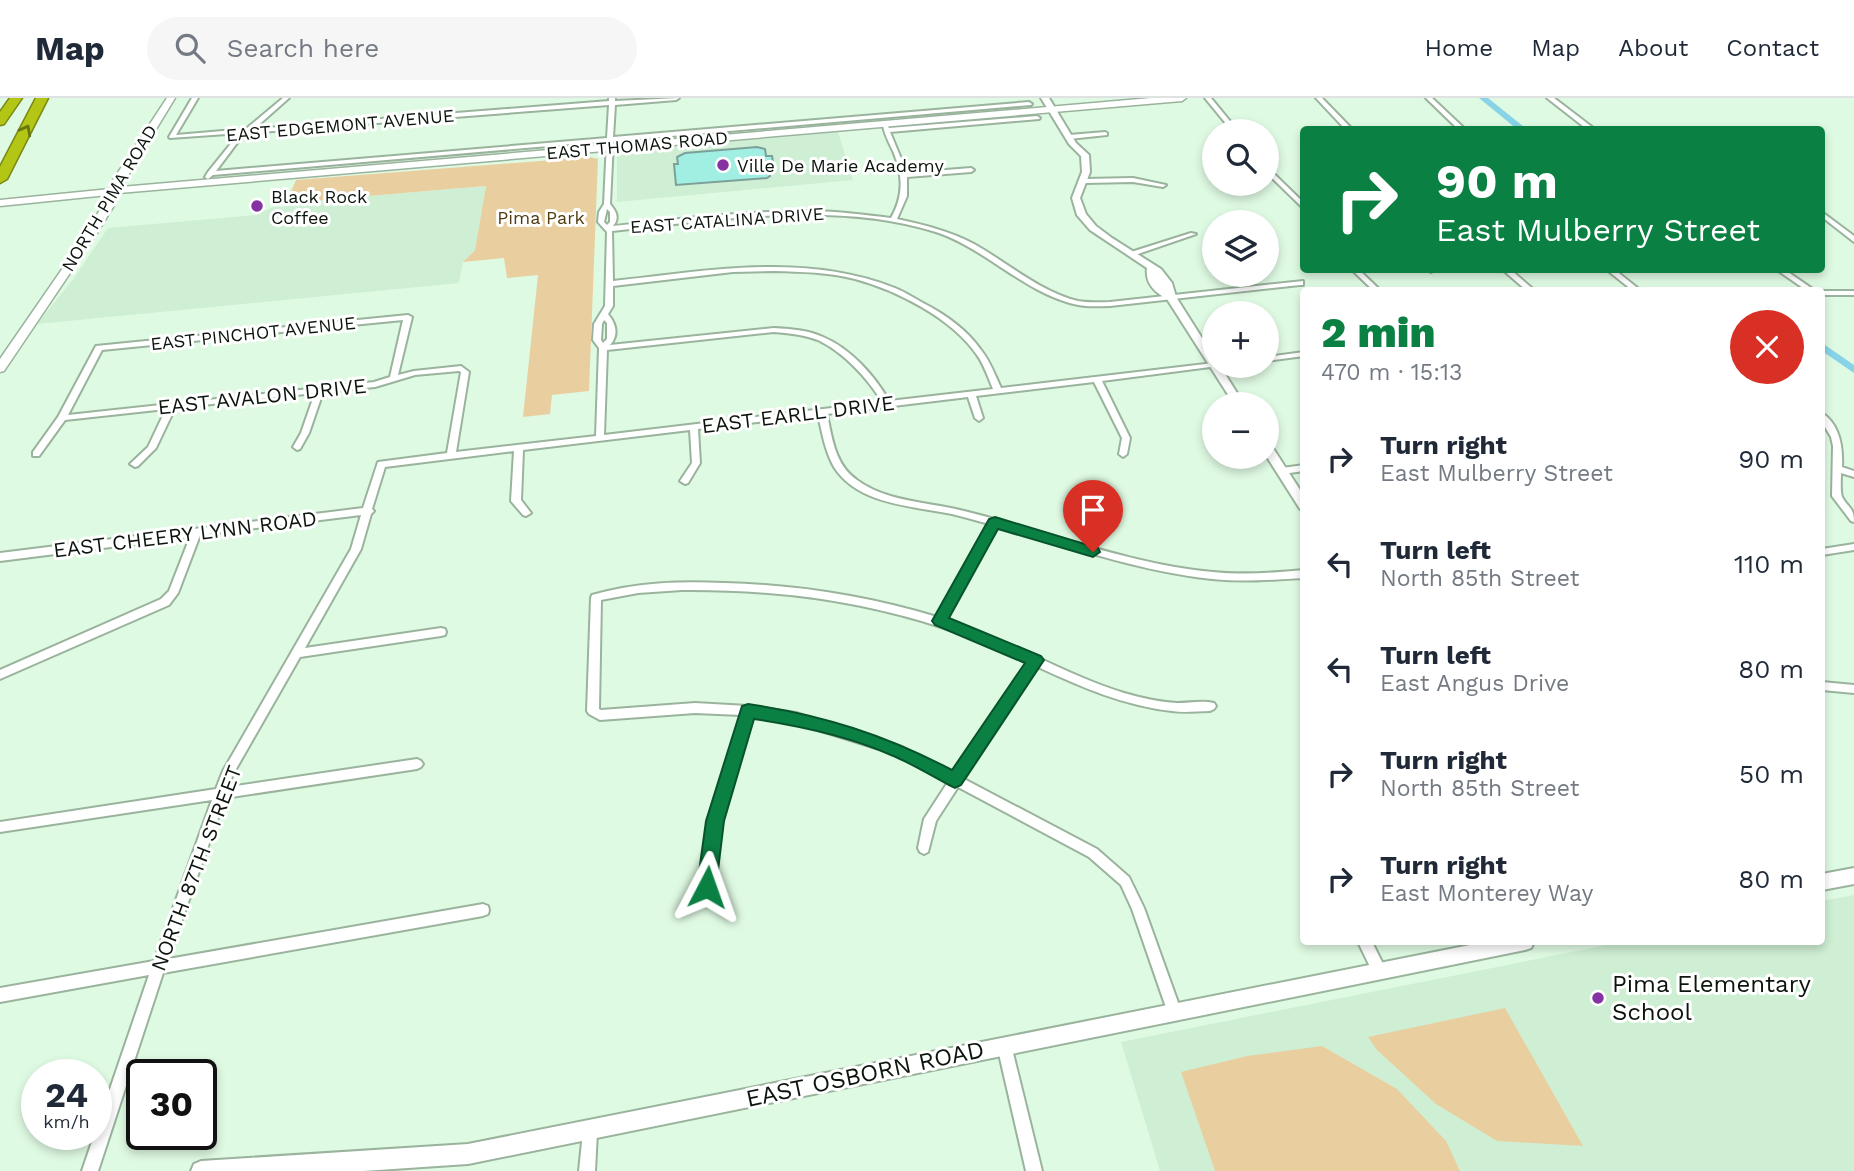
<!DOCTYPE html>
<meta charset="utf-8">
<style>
body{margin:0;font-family:"Work Sans",sans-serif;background:#f6f6f7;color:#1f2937;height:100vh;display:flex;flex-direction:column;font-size:26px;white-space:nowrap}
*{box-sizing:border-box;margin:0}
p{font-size:23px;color:#747a83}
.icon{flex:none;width:38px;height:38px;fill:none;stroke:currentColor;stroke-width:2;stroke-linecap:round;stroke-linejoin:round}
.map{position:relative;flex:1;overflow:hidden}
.side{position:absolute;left:1300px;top:189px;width:525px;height:658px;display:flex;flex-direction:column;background:#fff;border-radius:7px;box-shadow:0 4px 10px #0003}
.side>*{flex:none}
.hud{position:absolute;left:1300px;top:28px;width:525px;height:147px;border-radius:7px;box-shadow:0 4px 10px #0003;background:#0b8043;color:#fff;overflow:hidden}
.buttons{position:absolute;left:1202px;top:21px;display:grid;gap:14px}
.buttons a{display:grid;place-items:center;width:77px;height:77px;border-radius:50%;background:#fff;box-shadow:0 4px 10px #0003;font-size:35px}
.speed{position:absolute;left:21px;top:961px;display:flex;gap:14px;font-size:35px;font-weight:700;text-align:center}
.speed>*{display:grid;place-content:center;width:91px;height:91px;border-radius:50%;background:#fff;box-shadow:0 4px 10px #0003;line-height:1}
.speed small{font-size:18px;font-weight:400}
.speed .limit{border:4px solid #111;border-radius:10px;background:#fff;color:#111}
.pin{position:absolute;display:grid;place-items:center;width:60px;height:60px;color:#fff;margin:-72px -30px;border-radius:50% 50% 50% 0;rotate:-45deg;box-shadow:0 0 7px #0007}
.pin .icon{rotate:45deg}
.me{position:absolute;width:77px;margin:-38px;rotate:4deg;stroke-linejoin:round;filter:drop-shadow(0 0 5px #0008)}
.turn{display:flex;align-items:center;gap:24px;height:147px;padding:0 21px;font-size:32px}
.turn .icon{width:91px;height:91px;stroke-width:2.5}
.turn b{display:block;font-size:49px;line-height:60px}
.round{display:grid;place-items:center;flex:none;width:74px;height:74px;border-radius:37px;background:#f6f6f7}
.overview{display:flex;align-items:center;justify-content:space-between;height:119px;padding:0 21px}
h1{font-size:42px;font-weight:800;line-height:52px;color:#0b8043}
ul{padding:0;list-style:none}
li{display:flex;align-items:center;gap:21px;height:105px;padding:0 21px}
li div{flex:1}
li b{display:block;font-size:26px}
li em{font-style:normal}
header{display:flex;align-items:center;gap:42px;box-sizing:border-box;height:98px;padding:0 35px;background:#fff;border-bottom:2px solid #e0e1e3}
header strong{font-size:33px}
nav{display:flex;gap:38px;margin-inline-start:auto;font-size:24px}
.search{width:490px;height:63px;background:#f6f6f7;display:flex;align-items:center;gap:18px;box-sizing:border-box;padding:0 24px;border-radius:38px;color:#747a83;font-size:26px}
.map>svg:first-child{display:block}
.built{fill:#ceefd3}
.green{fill:#e9cfa0}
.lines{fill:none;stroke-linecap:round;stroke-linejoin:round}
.canal{fill:#89d3e7;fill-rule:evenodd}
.building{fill:#a1efe2;stroke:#7ca099;stroke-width:2}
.minor-casing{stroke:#9ab39d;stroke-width:4}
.tertiary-casing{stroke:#9ab39d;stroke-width:4}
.secondary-casing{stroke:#9ab39d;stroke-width:3}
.motorway-casing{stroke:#798812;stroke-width:3}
.minor{fill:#fff;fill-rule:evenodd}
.tertiary{fill:#fff;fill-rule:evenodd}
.secondary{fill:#fff;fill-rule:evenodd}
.motorway{fill:#b4c615;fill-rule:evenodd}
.oneway{stroke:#687611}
.route{fill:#0b8043;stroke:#07532c;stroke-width:2}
.poi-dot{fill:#8533a2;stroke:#fff;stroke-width:2.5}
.labels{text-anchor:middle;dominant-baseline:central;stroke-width:6;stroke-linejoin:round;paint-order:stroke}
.far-street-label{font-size:18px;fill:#0b140d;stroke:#fff}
.far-poi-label{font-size:18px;fill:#0b140d;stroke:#fff;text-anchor:start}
.far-park-label{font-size:18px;fill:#503c10;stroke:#fff}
.street-label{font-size:21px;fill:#0b140d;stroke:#fff}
.near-poi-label{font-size:24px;fill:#0b140d;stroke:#fff;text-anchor:start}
.near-street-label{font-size:24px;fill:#0b140d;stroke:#fff}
</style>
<header>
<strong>Map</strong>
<div class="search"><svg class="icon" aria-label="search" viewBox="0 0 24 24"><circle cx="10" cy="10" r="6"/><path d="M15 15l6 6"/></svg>Search here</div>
<nav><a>Home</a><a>Map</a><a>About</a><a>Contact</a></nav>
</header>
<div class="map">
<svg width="1854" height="1073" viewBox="0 0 1854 1073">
<rect width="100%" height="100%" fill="#dffae3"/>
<!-- built -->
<path class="built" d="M838,34L853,82L617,104V58L622,54Z
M486,88L475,152L463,164L459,185L37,226L74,180L108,130L256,117L273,109H284L286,105Z
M1854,797V1073H1160L1121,944L1622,844H1822V803Z"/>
<!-- green -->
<path class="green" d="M590,59L598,61L589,293L552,297L550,316L523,319L538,177L507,180L504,160L463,164L475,152L486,88L286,105L296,82Z
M1505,910L1583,1048L1497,1043L1436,1006L1377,952L1368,939Z
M1322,948L1397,991L1446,1043L1460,1073H1215L1181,974L1247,958Z"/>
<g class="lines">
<!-- canal -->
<path class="canal" d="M1479,0H1488L1528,32H1518Z
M1822,245L1854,267V275L1822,253Z"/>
</g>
<!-- building -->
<path class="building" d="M757,49L765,51L766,58H772L774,70H768L770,78L767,80L676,87L674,66H678L677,59L685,55Z"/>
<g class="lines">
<defs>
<path id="minor" d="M192,0H198L176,37L246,31L283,0H289L254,31L609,3V0H615V3L679,0L676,2L615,7L613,39L1029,4L1032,6L1031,7L613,43L610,106C616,113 620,120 613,128C679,121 745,113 811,113C838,113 865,117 891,120C904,97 903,77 893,53C889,45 884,35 883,27H887L889,30L1037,18L1040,20L1039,21L890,34L907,75L971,70L974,72L971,74L907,79V98L897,121C924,127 950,133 974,146C1008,165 1039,193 1078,203C1088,205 1099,204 1110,204L1303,183V187H1300L1110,208C1099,208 1088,209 1078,207C1025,196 987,151 936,134C836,102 715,122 612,133L613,183C706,173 804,154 895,190C905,194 914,200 923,205C945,216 967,232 981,252C990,263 995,277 1001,290L1214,265V268H1218L1102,283L1130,340L1127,356L1123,359L1119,356L1122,340L1094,284L976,298L983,320L979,323L975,320L968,299L827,316C832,340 835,367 857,382C887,404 929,404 964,413C1047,433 1127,466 1213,474C1243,477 1273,475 1304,472V480C1273,482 1243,484 1212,481C1138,473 1069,448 997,428L946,522C1008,541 1063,576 1124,595C1141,600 1159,604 1177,605C1189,605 1202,602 1214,605L1216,608L1214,611L1210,613C1197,613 1185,615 1172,613C1125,608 1081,589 1038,569L964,681L1097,751L1129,779L1144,810L1181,913L1179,918L1174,920L1169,918L1132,811L1121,787L1089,759L958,689L936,723L928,754L924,756L920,754L918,750L924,721L948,684L895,656L796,625L752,618L721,723L713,789L711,793L707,795L703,793L701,789L709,723L741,617L695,615L600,622L589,616L587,613L591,500L592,497C636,484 681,483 725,485C797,487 868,498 937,519L989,426C977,423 965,419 952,416C913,408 858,407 834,369C825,353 822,334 818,317L698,331L700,365L688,385L685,386L680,383L692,365L690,332L523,352L521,402L531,415L526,418L523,417L511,403L514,353L385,369L372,411L374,413L371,416L361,451L305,550L441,530L445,531L446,534L445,537L441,538L300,559L232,678L229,689L417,661L421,663L423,666L421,669L417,671L225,700L168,861L483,806L488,808L489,812L488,816L483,818L163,875L98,1073H82L149,877L0,904V890L154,863L212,702L0,734V724L216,691L223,673L351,451L361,417L200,437L178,495L169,507L0,581V572L161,501L169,493L190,439L0,463V455L363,410L378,364L447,355L461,274L459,273L415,277L375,289L323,294L309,335L300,351L297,352L293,349L301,335L315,295L175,310L156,350L138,368L135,369L130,366L148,349L166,311L65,322L39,358H33V354L58,319L96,248L408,217L412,219L398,277L414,273L461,268L469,274L456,354L596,338L599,250L593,242L594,226L605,208L607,134L598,124L599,114L604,106L607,43L213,77L208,81L205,79L208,74L233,43L241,35L170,40L169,39ZM609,7L607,40L216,73L237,45L249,35ZM607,111L610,114V124L607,127L604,124ZM774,173C801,174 829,174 855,181C896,192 952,220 977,257C984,267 988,279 993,291L889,303C875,278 850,250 823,239C808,232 790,231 774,230L610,247C619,237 616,226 608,216L613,208V188L733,174ZM403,222L390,279L374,284L68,317L102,252ZM604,222L607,225V241L603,245L601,242L602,226ZM774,234C789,235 804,237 818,242C843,254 868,280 882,304L604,337L607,252ZM682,492C807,491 916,511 1029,564L954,676L902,649L796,615L748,608L695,605L601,612L599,611L601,502L638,495Z
M1205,0H1211L1238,33H1232Z
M1316,0H1322L1353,32H1346Z
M1426,0H1432L1466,32H1459Z
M1547,0H1554L1596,32H1588Z
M1105,34L1107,35V37L1069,41L1066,39L1069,37Z
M1267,69L1304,105V111L1267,75Z
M1133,80L1166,87L1163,89L1133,84L1085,85L1082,83L1085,81Z
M1822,114L1854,138V144L1822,119Z
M1191,135L1196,136L1135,157L1128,155Z
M1352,172H1359L1380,192H1373Z
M1426,172H1435L1431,174Z
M1503,172H1511L1534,192H1526Z
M1607,172H1615L1640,192H1632Z
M1777,172H1785L1814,192H1806Z
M1822,193H1854V197H1822Z
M1304,254V258L1267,263V259Z
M1822,315C1840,327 1843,349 1842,369L1854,373V379L1841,375C1841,382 1840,392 1842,399C1848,410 1854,409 1854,424L1851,423L1832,398L1833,348L1831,339L1822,324Z
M1304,367V373L1282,376L1277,373L1282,370Z
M1854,446V452L1822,457V451Z
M1822,584L1854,587V595L1822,592Z
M1358,844H1372L1387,874L1385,879L1380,881L1375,879Z
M1004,940L1009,942L1011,947L1042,1073H1026L997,947L999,942Z
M590,1027L595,1029L597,1034L595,1073H579L583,1034L585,1029Z"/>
<path id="tertiary" d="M1041,0H1049L1076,45L1089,57L1090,74L1080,100L1086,116L1096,128L1112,140L1161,171L1172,185L1176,199L1214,259V268H1220L1244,306H1234L1167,201C1154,194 1145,185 1147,170L1090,132L1077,117L1072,100L1082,74L1081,58L1069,46Z
M1267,346L1271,347L1304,398V412L1300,411L1267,359Z
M1854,770V786L1822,792V776Z
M1485,844H1534L1531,850L1525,852L468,1066L363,1073H191L194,1066L201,1063L468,1046Z"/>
<path id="secondary" d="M167,0H175L121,89L1151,0H1186L1182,3L119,95L115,106L97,135L4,273L0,274V261L87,135L108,97L0,108V102L110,91L113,82Z"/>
<path id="motorway" d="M10,0H22L4,26L0,27V14Z
M36,0H48L7,81L0,85V69Z"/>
</defs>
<!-- minor casing -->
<use href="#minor" class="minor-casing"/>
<!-- tertiary casing -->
<use href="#tertiary" class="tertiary-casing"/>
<!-- secondary casing -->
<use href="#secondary" class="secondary-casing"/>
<!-- motorway casing -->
<use href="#motorway" class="motorway-casing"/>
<!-- minor -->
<use href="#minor" class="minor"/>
<!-- tertiary -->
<use href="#tertiary" class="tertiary"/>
<!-- secondary -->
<use href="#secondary" class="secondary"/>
<!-- motorway -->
<use href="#motorway" class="motorway"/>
</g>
<!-- one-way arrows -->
<defs><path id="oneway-chevron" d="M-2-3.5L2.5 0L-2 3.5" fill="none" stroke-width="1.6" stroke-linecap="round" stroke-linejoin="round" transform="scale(1.75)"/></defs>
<use class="oneway" href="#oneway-chevron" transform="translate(26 32) rotate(-62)"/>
<!-- route -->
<path class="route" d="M995,419L1098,450L1100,454L1093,459L998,431L949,520L1041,558L1044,562L961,687L955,690L949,687C930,677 911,665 891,657C848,638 801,628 754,621L724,723L716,789L713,795L707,798L700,795L697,789L706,723L742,608L748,606C823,617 885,637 952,672L1025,565L935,527L932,523L989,421Z"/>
<!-- markers -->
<g class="poi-dot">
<circle cx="723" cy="67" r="7"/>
<circle cx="257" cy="108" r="7"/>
<circle cx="1598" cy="900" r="7"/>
</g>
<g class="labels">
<!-- far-street labels -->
<g class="far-street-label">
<text transform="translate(340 27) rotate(-5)">EAST EDGEMONT AVENUE</text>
<text transform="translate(637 47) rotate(-5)">EAST THOMAS ROAD</text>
<text transform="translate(109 100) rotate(-59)">NORTH PIMA ROAD</text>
<text transform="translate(727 122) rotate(-4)">EAST CATALINA DRIVE</text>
<text transform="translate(253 235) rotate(-6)">EAST PINCHOT AVENUE</text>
</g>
<!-- far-poi labels -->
<g class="far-poi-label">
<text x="737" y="67">Ville De Marie Academy</text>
<text x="271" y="98">Black Rock<tspan x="271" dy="21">Coffee</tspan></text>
</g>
<!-- far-park labels -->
<g class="far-park-label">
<text x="541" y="119">Pima Park</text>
</g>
<!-- street labels -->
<g class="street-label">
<text transform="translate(262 298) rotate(-6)">EAST AVALON DRIVE</text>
<text transform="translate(798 316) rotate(-7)">EAST EARLL DRIVE</text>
<text transform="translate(185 436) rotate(-7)">EAST CHEERY LYNN ROAD</text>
<text transform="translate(196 770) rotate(-69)">NORTH 87TH STREET</text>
</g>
<!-- near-poi labels -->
<g class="near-poi-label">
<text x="1612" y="886">Pima Elementary<tspan x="1612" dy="28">School</tspan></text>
</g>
<!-- near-street labels -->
<g class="near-street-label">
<text transform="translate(865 976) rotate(-12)">EAST OSBORN ROAD</text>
</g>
</g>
</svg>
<div class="buttons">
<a><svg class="icon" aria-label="search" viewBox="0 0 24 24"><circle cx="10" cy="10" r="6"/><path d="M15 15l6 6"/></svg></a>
<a><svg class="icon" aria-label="layers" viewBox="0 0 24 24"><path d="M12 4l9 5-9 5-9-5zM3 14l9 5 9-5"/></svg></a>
<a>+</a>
<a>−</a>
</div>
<div class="speed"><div>24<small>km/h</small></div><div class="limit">30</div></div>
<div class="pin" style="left:1093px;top:454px;background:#d93025"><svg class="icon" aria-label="arrive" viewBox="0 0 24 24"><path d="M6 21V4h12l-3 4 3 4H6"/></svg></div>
<svg class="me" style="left:707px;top:789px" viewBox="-20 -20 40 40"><path d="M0-17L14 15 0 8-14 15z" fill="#0b8043" stroke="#fff" stroke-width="4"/></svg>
<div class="hud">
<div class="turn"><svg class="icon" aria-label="right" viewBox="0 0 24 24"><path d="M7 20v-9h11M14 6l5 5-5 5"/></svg><div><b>90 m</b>East Mulberry Street</div></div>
</div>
<section class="side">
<div class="overview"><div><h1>2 min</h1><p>470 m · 15:13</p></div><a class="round" style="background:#d93025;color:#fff"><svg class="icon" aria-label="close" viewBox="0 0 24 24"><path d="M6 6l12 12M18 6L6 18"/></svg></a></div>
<ul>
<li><svg class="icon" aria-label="right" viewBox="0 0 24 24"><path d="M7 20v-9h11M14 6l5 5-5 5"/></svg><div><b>Turn right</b><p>East Mulberry Street</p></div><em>90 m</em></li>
<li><svg class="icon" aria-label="left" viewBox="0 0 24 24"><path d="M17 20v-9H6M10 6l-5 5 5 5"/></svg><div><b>Turn left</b><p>North 85th Street</p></div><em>110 m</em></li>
<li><svg class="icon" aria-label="left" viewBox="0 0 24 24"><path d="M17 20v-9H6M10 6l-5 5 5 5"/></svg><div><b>Turn left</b><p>East Angus Drive</p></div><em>80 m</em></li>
<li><svg class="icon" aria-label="right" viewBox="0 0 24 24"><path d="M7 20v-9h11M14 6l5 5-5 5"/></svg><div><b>Turn right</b><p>North 85th Street</p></div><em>50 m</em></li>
<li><svg class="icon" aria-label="right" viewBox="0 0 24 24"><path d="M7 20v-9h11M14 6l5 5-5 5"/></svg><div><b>Turn right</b><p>East Monterey Way</p></div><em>80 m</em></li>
</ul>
</section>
</div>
